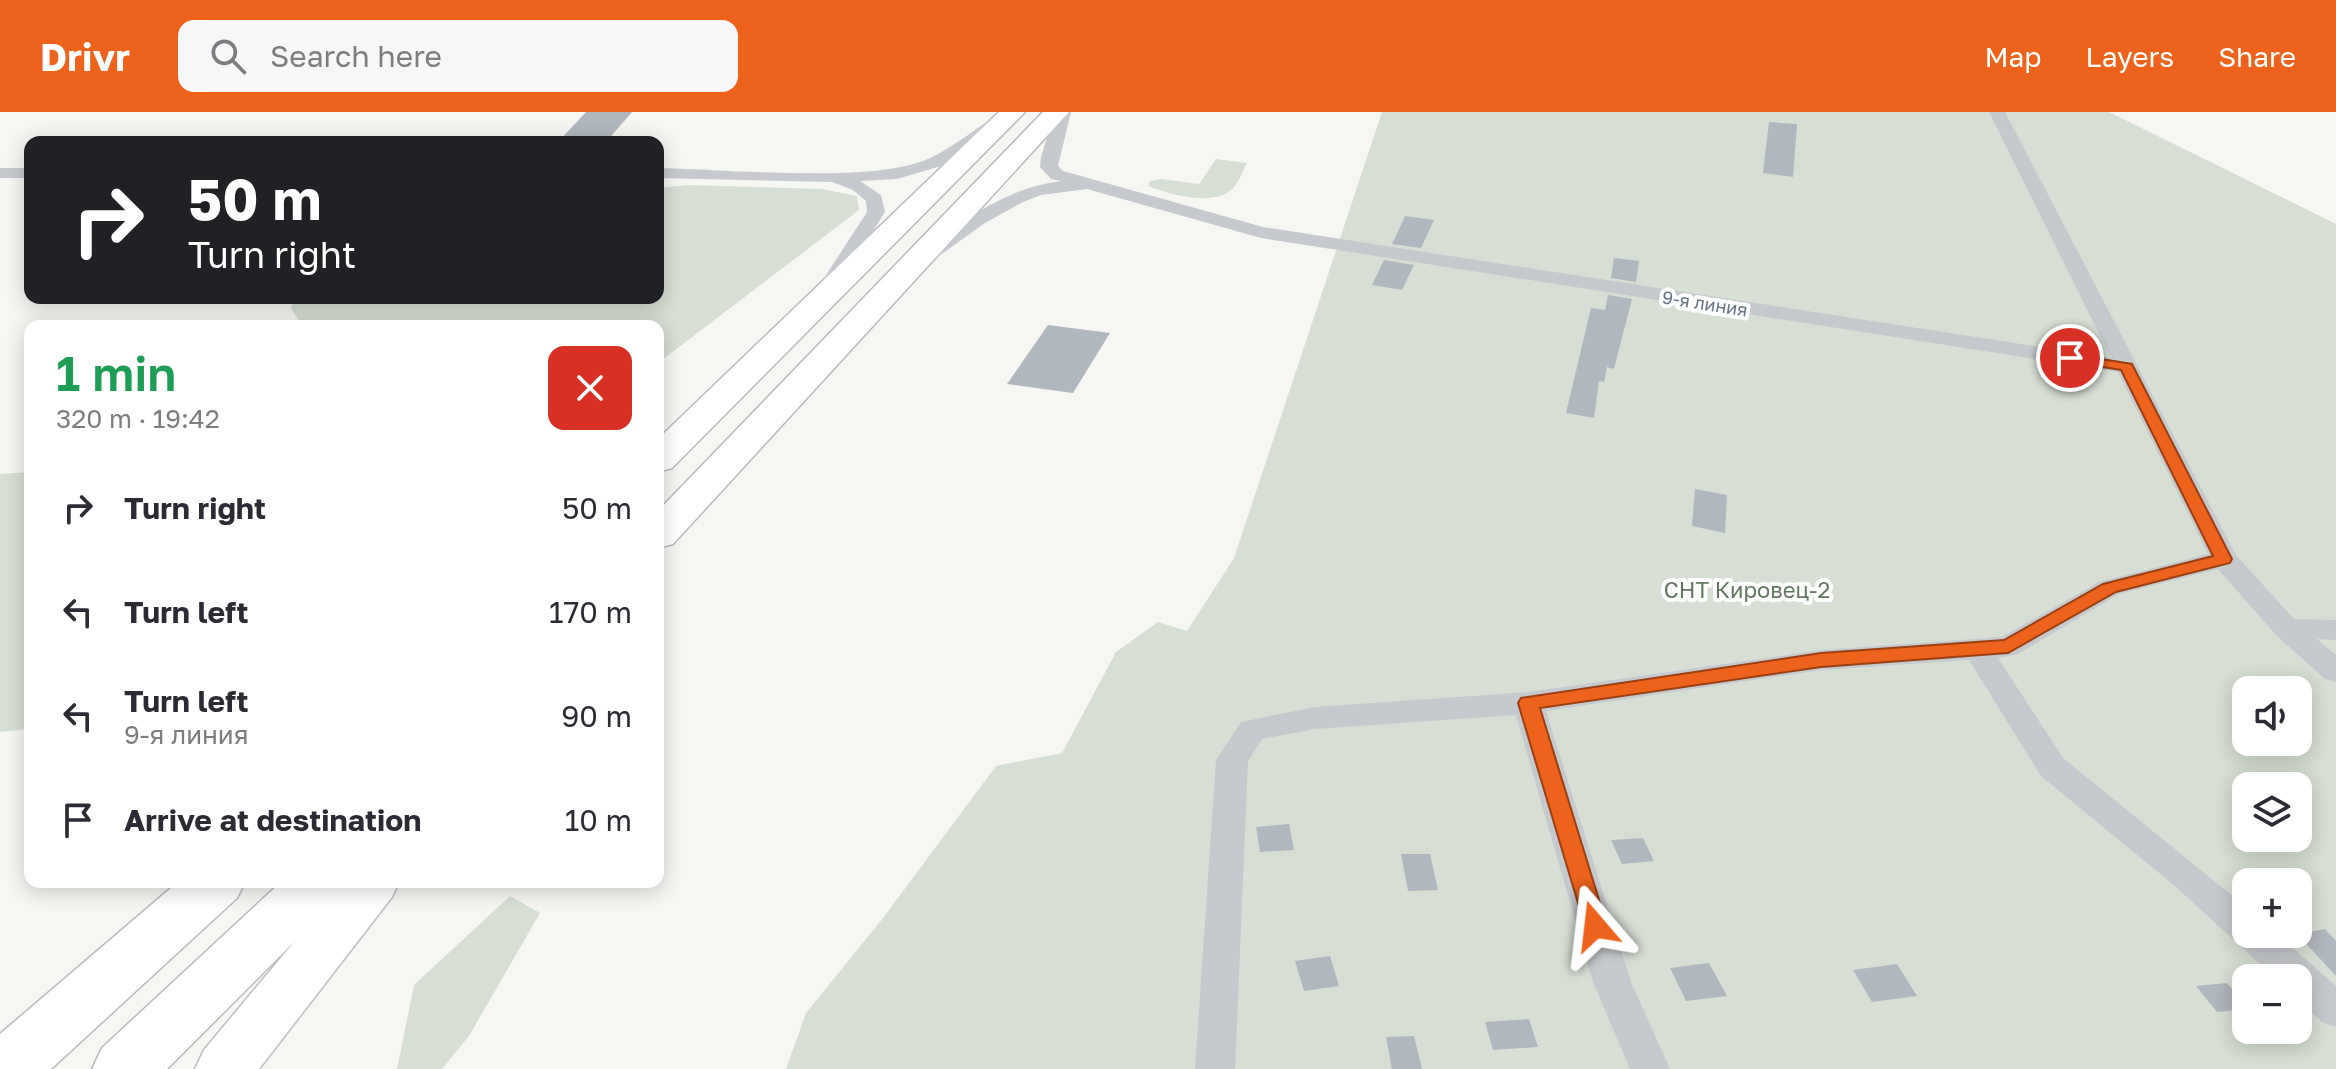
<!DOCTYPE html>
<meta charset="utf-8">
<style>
body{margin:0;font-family:"Golos Text",sans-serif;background:#f7f7f7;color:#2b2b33;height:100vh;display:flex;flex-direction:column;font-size:30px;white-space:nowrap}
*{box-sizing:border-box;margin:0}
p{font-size:26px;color:#7c7c81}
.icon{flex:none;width:44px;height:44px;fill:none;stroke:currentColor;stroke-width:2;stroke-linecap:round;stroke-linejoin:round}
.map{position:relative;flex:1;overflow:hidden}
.panel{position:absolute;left:24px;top:208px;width:640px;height:568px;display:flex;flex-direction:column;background:#fff;border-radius:16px;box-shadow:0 4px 20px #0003}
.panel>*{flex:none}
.hud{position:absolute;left:24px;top:24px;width:640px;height:168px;border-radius:16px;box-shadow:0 4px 20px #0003;background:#202124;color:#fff;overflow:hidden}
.fabs{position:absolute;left:2232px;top:564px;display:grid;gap:16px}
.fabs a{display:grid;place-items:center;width:80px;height:80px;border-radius:16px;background:#fff;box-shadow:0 4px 20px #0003;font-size:40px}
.pin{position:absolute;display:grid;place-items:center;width:68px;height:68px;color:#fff;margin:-34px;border:4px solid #fff;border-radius:50%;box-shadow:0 2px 8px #0007}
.me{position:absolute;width:88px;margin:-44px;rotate:343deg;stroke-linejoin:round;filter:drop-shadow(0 0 6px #0008)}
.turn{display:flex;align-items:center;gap:28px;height:168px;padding:0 32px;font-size:36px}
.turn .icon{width:104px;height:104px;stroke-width:2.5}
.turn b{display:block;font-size:56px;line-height:68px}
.round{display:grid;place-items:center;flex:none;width:84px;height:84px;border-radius:16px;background:#f7f7f7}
.head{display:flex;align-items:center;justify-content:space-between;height:136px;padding:0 32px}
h1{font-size:48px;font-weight:600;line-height:60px;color:#1e9e55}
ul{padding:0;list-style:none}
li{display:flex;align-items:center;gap:24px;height:104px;padding:0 32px}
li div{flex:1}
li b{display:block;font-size:30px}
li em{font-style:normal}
header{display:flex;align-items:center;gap:48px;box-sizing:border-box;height:112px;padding:0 40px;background:#ee631b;color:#fff}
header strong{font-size:38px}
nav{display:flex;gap:44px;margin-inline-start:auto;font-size:28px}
.search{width:560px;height:72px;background:#f7f7f7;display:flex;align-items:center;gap:20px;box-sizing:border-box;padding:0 28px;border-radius:16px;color:#7c7c81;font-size:30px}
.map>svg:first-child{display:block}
.green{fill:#d7dfd4;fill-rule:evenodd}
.building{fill:#b1b7be}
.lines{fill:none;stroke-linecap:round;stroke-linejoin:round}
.secondary-casing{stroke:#bbbec3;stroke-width:3}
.trunk-casing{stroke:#b8bbbf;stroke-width:3}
.minor{fill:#c6c9cd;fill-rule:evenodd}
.secondary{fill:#fff;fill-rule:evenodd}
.trunk{fill:#fff;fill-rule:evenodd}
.route{fill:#ee631b;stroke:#9b4012;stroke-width:2}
.labels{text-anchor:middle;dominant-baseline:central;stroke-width:8;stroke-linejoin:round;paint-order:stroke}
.far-street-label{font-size:18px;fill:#647386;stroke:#fff}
.park-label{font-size:22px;fill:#61785f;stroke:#fff}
</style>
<header>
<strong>Drivr</strong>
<div class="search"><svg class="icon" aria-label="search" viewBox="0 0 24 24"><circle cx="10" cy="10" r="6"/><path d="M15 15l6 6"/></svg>Search here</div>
<nav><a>Map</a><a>Layers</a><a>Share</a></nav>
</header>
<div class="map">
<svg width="2336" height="957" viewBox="0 0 2336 957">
<rect width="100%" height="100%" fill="#f6f7f3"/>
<!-- green -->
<path class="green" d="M1382,0H2109L2336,112V957H786L806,901L883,806L996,654L1062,641L1116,540L1158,510L1187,519L1234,446ZM2246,578H2298V630H2246ZM2246,674H2298V726H2246ZM2246,770H2298V822H2246ZM2246,866H2298V918H2246Z
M1216,47L1247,51C1243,58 1240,68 1235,74C1217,97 1169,82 1148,74L1150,69L1161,67L1199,72Z
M687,73L822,77L857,84L859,98L658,251V214H302L291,196L294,186H658V76Z
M30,360V617L0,620V362Z
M510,784L540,801L469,924L442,957H397L414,873Z"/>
<!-- building -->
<path class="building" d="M586,0H632L606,30H558Z
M1769,10L1797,12L1793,65L1763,61Z
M1405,104L1434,108L1421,136L1392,132Z
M1614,146L1639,149L1636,170L1611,166Z
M1384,148L1414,153L1402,178L1372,173Z
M1608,183L1632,187L1614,257L1607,255L1604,270L1599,269L1594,306L1566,301L1591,196L1605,198Z
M1048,213L1110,221L1073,281L1007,272Z
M1695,377L1727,383L1725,421L1692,414Z
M1289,712L1294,738L1260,740L1256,715Z
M1643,726L1654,749L1622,752L1611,728Z
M1401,742H1430L1438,778L1408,779Z
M2325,817L2336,829V864L2297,822Z
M1330,844L1339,874L1304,879L1295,849Z
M1709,851L1727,884L1686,889L1670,856Z
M1897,852L1917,884L1872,890L1853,858Z
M2227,871L2246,894V897L2217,900L2196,874Z
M1529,907L1538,935L1493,938L1485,910Z
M1414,924L1422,957H1392L1386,925Z"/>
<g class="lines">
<defs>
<path id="secondary" d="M344,770H399L392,785L259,957H195L204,938Z"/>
<path id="trunk" d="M999,0H1025L672,356L658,360V327Z
M1043,0H1069L673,432L658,436V399Z
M178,770H245L237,786L51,957H0V922Z
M281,770H346L338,786L167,957H92L102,936Z"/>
</defs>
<!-- secondary casing -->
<use href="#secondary" class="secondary-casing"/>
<!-- trunk casing -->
<use href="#trunk" class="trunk-casing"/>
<!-- minor -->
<path class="minor" d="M1001,0H1020L941,54L897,67L860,69L881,83L885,100L834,181L827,183L817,177L867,100L866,89L853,78L832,70L658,66V56C725,57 871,72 928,47C954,35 978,15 1001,0Z
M1055,0H1071L1058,54L1063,59L1263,115L2111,246L1989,0H2005L2236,443L2294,507L2336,508V528L2317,527L2336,543V570L2325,567L2276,523L2218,457L2119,482L2018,542L1998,546L2063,646L2246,795V822H2277L2336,874V915L2322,910L2298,888V866H2275L2175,774L2041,664L1969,548L1821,558L1546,599L1631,870L1670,957H1630L1593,870L1516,603L1315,617L1262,627L1248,649L1235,957H1195L1216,648L1241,610L1315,595L1528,580L1821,538L2002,525L2099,470L2208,442L2118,260L1261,126L1087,77L1041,83L1023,90L985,111L932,149H918L915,145L918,141C962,109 1005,76 1061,69L1051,67L1040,55L1041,45Z
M0,56H30V66H0Z"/>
<!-- secondary -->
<use href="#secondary" class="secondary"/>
<!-- trunk -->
<use href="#trunk" class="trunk"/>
</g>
<!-- route -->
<path class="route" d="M2070,242L2132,252L2232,447L2230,451L2116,480L2008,541L1821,555L1540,596L1607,814L1603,821L1595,824L1587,821L1518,591L1521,586L1821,541L2004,528L2103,472L2213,444L2121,258L2065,249L2063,246Z"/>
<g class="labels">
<!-- far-street labels -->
<g class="far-street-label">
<text transform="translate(1705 191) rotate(9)">9-я линия</text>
</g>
<!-- park labels -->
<g class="park-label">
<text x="1747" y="477">СНТ Кировец-2</text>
</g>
</g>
</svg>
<div class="fabs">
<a><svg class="icon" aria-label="sound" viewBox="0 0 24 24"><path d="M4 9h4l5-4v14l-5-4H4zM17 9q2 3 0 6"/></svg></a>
<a><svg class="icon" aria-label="layers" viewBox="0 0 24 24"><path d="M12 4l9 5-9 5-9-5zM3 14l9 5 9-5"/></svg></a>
<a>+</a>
<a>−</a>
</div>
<div class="pin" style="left:2070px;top:246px;background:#d93025"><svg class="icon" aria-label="arrive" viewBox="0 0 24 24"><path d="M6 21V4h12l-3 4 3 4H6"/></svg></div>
<svg class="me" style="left:1595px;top:814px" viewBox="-20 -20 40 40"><path d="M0-17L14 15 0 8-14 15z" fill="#ee631b" stroke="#fff" stroke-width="4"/></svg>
<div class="hud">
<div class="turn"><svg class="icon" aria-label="right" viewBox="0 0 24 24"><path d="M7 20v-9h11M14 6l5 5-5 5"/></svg><div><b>50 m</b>Turn right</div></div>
</div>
<section class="panel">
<div class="head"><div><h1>1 min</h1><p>320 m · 19:42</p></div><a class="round" style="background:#d93025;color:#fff"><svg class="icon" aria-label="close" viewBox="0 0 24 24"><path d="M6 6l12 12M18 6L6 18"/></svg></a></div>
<ul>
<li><svg class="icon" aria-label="right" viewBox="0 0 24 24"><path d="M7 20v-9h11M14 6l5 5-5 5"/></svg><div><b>Turn right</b></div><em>50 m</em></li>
<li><svg class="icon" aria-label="left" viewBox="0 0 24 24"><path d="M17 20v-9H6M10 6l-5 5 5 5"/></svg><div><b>Turn left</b></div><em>170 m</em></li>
<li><svg class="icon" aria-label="left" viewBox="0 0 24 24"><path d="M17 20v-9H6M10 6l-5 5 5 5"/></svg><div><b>Turn left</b><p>9-я линия</p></div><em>90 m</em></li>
<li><svg class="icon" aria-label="arrive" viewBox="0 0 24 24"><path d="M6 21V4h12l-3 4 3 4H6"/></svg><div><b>Arrive at destination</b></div><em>10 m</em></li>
</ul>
</section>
</div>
